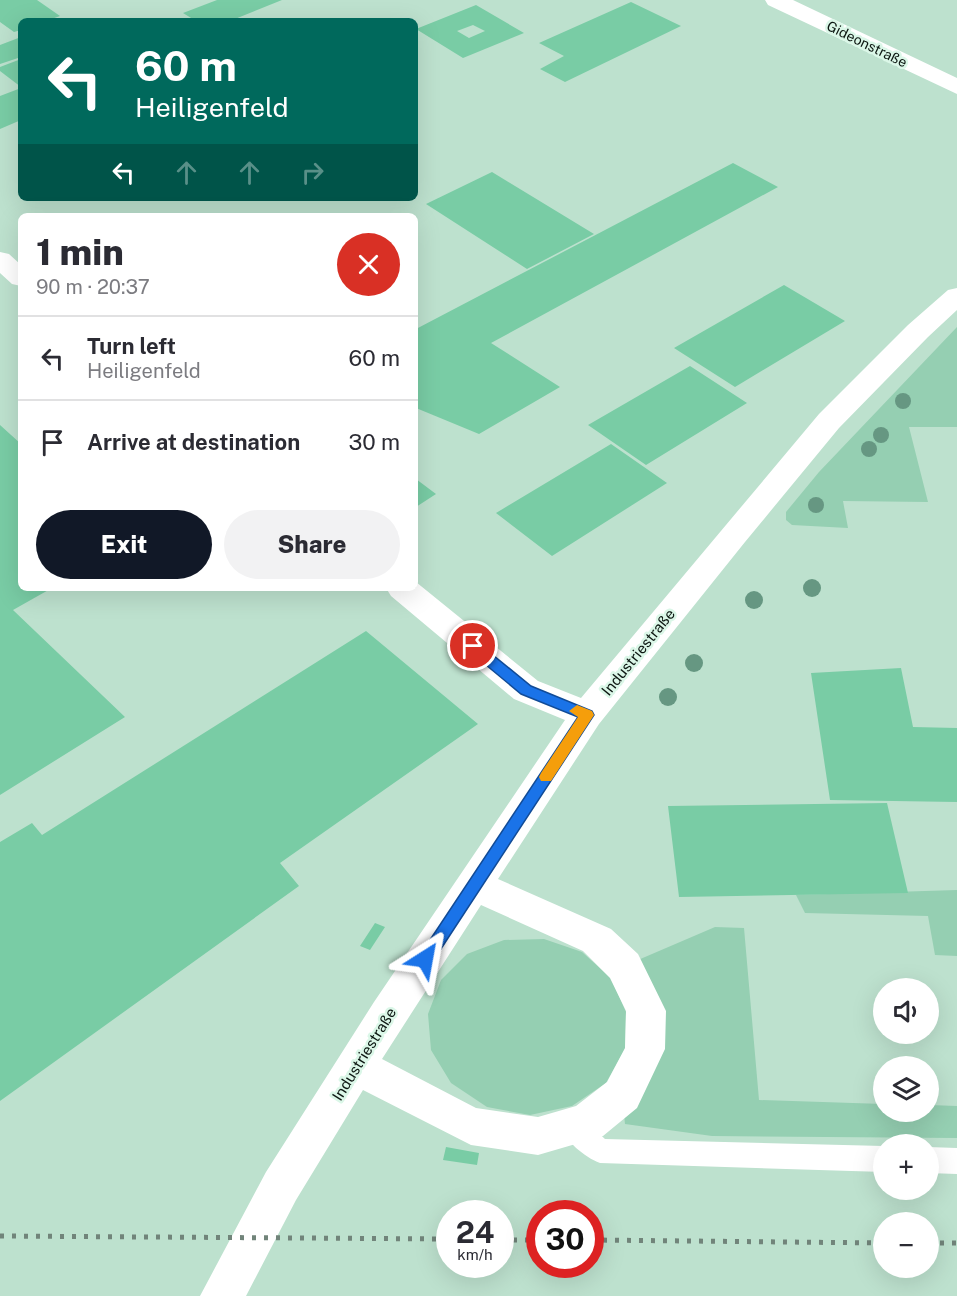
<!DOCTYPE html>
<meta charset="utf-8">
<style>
body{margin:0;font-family:"Public Sans",sans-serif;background:#f2f2f3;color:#2b2b33;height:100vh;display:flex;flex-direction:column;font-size:22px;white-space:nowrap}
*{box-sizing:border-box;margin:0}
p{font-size:20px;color:#7c7c81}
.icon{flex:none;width:33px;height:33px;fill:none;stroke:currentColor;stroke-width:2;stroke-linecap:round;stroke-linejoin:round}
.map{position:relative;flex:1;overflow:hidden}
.side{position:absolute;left:18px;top:213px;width:400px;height:378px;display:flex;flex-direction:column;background:#fff;border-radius:9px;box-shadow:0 6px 24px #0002}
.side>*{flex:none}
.banner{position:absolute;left:18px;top:18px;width:400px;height:183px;border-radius:9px;box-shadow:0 6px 24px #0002;background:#00695c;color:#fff;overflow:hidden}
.buttons{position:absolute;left:873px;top:978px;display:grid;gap:12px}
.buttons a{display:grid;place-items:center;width:66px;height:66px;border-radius:50%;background:#fff;box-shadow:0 6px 24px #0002;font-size:30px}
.speed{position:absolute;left:436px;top:1200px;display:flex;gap:12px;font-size:30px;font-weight:700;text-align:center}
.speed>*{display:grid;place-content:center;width:78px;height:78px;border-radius:50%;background:#fff;box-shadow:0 6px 24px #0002;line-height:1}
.speed small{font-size:15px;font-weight:400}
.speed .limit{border:9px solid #d22;background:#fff;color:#111}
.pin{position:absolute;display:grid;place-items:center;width:51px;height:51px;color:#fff;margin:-26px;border:3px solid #fff;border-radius:50%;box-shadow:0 2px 6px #0007}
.me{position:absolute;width:66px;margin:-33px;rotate:34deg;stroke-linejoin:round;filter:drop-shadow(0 0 4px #0008)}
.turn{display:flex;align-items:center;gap:21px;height:126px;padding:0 18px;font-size:27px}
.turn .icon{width:78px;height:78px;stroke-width:2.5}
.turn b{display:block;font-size:42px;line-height:51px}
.lanes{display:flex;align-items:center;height:57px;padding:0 18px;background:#0003;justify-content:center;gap:30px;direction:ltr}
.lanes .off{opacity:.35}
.round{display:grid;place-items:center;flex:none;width:63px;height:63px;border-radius:32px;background:#f2f2f3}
.headline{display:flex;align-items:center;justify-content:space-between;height:102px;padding:0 18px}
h1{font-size:36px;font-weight:800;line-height:45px}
.button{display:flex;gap:12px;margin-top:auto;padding:12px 18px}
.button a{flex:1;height:69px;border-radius:36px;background:#111827;color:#fff;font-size:24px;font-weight:800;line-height:69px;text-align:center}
.button a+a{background:#f2f2f3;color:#2b2b33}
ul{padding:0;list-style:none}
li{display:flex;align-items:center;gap:18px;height:84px;padding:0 18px;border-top:2px solid #e1e1e2}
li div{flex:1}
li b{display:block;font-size:22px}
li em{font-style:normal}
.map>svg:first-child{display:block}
.built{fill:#bde1ce;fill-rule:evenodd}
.green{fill:#95cfb2}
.building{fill:#79cca5;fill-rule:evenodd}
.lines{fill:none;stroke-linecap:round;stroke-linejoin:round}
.lane{fill:#fff;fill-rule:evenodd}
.street{fill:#fff;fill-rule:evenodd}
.rail{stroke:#71847a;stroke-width:5;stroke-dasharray:4 8;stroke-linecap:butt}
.tree{fill:#669782}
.route{fill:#1a73e8;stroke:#114b97;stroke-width:1.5}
.slow{fill:#f59e0b}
.labels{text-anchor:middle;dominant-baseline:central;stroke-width:5;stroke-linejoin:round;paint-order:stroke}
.far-street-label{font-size:14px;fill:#0c1611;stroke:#dbf7e8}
.street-label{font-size:15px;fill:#0c1611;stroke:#dbf7e8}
</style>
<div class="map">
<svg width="957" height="1296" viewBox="0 0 957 1296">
<rect width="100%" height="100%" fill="#ceeadb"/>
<!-- built -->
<path class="built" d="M0,0H957V1296H0ZM21,21H416V198H21ZM21,216H416V588H21ZM884,988H928V1034H884ZM884,1066H928V1112H884ZM884,1144H928V1190H884ZM450,1214H501V1264H450ZM540,1214H591V1264H540ZM884,1222H928V1268H884Z"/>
<!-- green -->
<path class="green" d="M957,327V427H909L928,502L843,501L848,528L792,525L786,520V512L819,472Z
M957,890V956L935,955L928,916L805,913L796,895Z
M715,927L744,928L759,1100L883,1104L884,1112H928L929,1105L957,1106V1138L712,1136L625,1124L622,1095L645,1049L624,966Z
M544,939L582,952L611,978L626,1012L625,1049L606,1083L572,1106L530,1115L487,1107L451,1083L431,1050L428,1014L441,980L467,954L504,940Z"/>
<!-- building -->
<path class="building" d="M0,0H37L60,16L46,21H21V30L14,32L0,22Z
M217,0H282L230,21H196L183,13Z
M631,2L681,26L565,82L540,69L564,56L539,43Z
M476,5L524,33L463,58L416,29ZM473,25L485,31L469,38L457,31Z
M21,37V57L0,64V45Z
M21,59V87L0,71V67Z
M21,88V120L0,129V96Z
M733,163L778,187L491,343L560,387L479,434L416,408V329Z
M492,172L594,234L527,269L426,204Z
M784,285L845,321L735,387L674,348Z
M690,366L747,403L646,465L588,425Z
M0,425L21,444V588H52L13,610L125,717L0,795Z
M611,444L667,483L552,556L496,513Z
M416,479L436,494L416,507Z
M366,631L478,724L280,863L299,886L0,1101V842L32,823L42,835Z
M901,668L913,727L957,728V802L830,800L811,673Z
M887,803L908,893L679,897L668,806Z
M375,923L385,927L370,950L360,946Z
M446,1147L479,1153L477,1165L443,1160Z"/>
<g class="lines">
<!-- lane -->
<path class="lane" d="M572,1114L581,1117L605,1139L884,1146V1172L600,1163C584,1157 566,1141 559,1126L563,1117Z
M928,1147L957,1148V1174L928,1173Z"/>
<!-- street -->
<path class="street" d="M765,0H793L957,78V94L768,5Z
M0,252L9,254L21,265V286L12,284L0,273Z
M957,288V310L928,337L839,428L745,542L599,724L498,879L611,929L638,954L666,1011L665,1049L637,1108L603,1136L538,1155L471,1145L363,1090L296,1200L246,1296H200L266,1172L374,1002L565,720L514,699L391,596L386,588H416V582L538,681L581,698L819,414L908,325L948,290ZM481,905L583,951L610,978L626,1011L625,1048L607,1082L576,1106L538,1117L476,1108L382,1059Z"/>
<!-- rail -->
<path class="rail" d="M0,1236L450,1239
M501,1240H540
M591,1240L884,1243
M928,1243H957"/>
</g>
<!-- trees -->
<g class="tree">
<circle cx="903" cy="401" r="8"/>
<circle cx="881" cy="435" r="8"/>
<circle cx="869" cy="449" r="8"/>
<circle cx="816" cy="505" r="8"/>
<circle cx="812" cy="588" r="9"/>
<circle cx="754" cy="600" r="9"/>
<circle cx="694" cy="663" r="9"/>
<circle cx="668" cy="697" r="9"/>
</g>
<!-- route -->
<path class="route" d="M473,641L478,643L531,686L592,711L594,715L431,964L425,966L420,964L417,959L420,955L578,717L521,694L468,650L466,646Z"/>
<!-- slow -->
<path class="slow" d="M577,705L592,711L594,715L551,781H541L539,777L541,773L578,717L569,711Z"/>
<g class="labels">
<!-- far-street labels -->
<g class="far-street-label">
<text transform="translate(867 44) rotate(26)">Gideonstraße</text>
</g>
<!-- street labels -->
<g class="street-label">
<text transform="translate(638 652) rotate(-51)">Industriestraße</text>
<text transform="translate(364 1054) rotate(-58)">Industriestraße</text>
</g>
</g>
</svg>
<div class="buttons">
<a><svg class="icon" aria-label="sound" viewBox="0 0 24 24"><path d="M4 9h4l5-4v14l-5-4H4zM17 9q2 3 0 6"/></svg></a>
<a><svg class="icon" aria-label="layers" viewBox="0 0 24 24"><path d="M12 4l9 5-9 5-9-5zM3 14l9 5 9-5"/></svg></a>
<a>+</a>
<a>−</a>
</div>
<div class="speed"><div>24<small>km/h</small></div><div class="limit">30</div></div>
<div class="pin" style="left:473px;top:646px;background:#d93025"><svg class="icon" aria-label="arrive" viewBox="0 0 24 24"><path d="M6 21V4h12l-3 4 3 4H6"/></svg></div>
<svg class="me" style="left:425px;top:959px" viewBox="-20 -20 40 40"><path d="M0-17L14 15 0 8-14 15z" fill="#1a73e8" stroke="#fff" stroke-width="4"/></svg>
<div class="banner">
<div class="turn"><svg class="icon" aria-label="left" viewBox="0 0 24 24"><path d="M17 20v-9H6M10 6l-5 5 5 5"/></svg><div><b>60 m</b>Heiligenfeld</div></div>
<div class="lanes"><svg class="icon" aria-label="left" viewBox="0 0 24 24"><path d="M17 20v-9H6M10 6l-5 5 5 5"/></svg><svg class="icon off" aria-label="ahead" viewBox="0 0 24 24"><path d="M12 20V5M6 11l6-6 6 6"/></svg><svg class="icon off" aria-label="ahead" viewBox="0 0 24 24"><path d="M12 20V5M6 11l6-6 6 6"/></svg><svg class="icon off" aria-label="right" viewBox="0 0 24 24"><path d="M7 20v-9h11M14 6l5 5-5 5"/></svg></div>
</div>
<section class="side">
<div class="headline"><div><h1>1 min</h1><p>90 m · 20:37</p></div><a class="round" style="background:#d93025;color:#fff"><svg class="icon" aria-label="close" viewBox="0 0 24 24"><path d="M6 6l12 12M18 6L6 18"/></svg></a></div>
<ul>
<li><svg class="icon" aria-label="left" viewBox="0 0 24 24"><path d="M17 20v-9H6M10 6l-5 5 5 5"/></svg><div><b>Turn left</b><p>Heiligenfeld</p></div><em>60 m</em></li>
<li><svg class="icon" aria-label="arrive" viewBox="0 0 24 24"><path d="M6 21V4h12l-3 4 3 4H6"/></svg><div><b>Arrive at destination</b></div><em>30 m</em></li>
</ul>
<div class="button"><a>Exit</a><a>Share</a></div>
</section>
</div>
